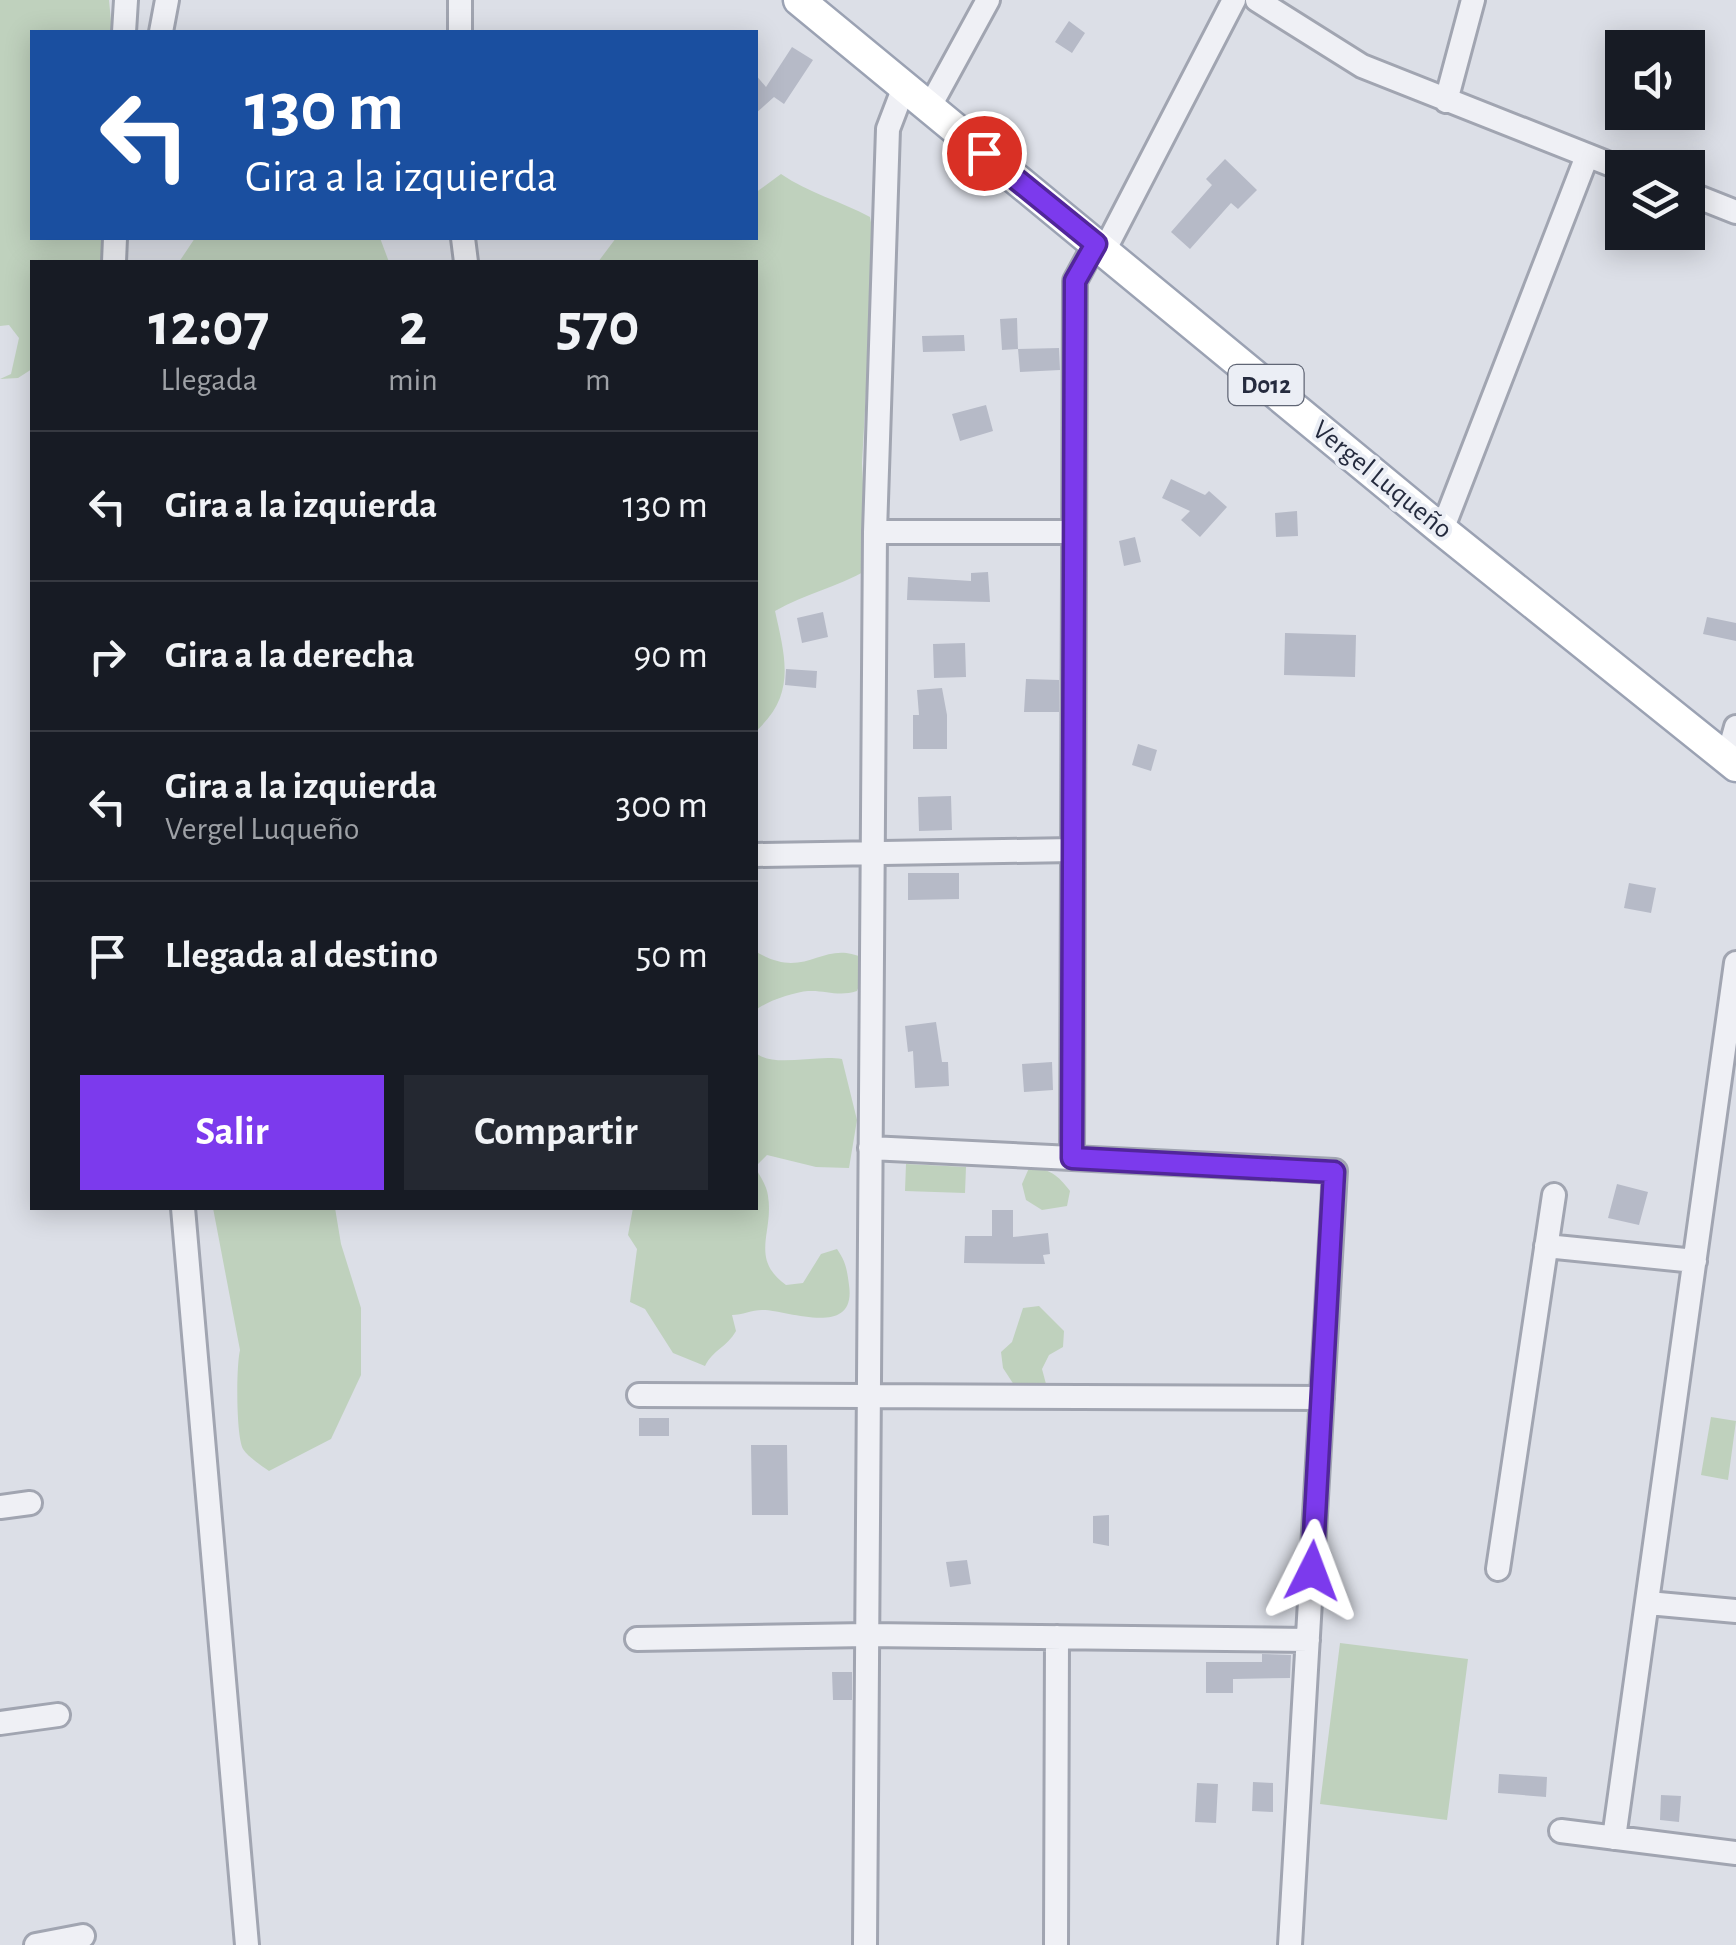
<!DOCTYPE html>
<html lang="es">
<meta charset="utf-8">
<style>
body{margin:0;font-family:"Alegreya Sans",sans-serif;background:#242831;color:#f1f3f6;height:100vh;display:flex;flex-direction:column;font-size:38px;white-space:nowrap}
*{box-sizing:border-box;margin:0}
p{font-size:32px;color:#9ea1a6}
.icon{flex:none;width:55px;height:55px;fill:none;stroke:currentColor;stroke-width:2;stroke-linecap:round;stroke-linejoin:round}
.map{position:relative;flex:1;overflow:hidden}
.sheet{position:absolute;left:30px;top:260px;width:728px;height:950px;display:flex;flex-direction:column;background:#171b24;border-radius:0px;box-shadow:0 5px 25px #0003}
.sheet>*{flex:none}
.top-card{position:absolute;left:30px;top:30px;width:728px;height:210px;border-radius:0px;box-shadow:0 5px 25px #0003;background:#1a4fa0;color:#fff;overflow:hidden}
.controls{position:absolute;left:1605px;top:30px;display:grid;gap:20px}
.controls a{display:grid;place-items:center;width:100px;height:100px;border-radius:0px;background:#171b24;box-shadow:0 5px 25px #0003;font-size:50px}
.pin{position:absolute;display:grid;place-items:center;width:85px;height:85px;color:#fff;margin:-42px;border:5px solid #fff;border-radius:50%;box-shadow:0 2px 10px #0007}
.me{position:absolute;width:110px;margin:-55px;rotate:3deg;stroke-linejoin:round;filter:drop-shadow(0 0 8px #0008)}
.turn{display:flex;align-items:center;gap:35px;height:210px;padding:0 50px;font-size:45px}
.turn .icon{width:130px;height:130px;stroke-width:2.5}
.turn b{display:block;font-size:70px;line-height:85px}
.eta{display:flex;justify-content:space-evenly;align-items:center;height:170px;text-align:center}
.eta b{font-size:60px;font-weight:700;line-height:70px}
.primary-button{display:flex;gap:20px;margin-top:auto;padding:20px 50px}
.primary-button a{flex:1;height:115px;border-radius:0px;background:#7c3aed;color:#fff;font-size:40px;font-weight:700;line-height:115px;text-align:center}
.primary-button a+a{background:#242831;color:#f1f3f6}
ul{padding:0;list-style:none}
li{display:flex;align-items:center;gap:30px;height:150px;padding:0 50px;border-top:2px solid #363941}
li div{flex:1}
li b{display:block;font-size:38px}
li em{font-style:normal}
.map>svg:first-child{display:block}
.green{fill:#bfd1bd}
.building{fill:#b6bac7}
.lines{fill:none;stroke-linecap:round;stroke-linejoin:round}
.minor-casing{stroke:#a1a5b1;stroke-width:28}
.major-casing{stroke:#9ba2b3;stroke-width:35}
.minor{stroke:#eff0f5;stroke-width:22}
.major{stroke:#fff;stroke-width:30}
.route-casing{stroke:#51269a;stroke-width:25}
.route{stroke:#7c3aed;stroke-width:18}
.labels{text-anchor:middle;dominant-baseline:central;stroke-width:8;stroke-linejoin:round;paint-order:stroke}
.shield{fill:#ebeef5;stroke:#606675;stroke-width:2.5}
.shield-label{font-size:25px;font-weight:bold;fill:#252b3e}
.street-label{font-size:28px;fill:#252b3e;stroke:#ebeef5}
</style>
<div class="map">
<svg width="1736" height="1945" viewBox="0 0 1736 1945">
<rect width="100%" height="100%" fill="#dcdfe7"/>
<!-- green -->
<path class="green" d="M0,0H109L112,32H32V238H106L100,262H32V369L18,378L0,379L11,374L19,338L9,325L0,326Z
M781,174C809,193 840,201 870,217L876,249L873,356L866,391L862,463L867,570C837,587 805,594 775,611C786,660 796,696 755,732V262H598L616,238H755V193Z
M195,238H380L389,262H179Z
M755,951C806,983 822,938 863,958V975L857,991C838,997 826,990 808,991C794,992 764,1002 755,1011Z
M755,1052C772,1069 815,1054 842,1059L857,1120L849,1168L816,1167L767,1155L755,1167C760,1176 767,1186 768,1196C774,1233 749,1258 786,1285L803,1283L821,1254L837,1249C846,1262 847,1270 849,1285C857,1340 785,1309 762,1310C752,1310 742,1315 732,1315L736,1331C727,1347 713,1350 705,1366L673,1353L645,1309L630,1302L637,1249L628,1235L633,1208H755Z
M906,1164L966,1167L965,1193L905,1191Z
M1029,1168C1049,1168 1058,1175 1070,1191L1067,1206L1042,1210L1026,1200L1022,1184Z
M213,1208H335L341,1244L361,1308V1375L331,1439L269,1471C262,1466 248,1457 243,1449C236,1435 236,1367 240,1350Z
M1039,1306L1064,1331L1063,1347L1049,1355L1042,1369L1046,1384L1039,1399L1022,1397L1003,1368L1001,1352L1012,1342L1023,1308Z
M1711,1417L1736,1421L1728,1480L1701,1475Z
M1340,1643L1468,1659L1447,1820L1320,1804Z"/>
<!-- building -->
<path class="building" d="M1069,21L1085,33L1072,53L1055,42Z
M792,47L813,60L784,104L774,97L755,114V74L766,87Z
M1225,159L1257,190L1238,209L1231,203L1190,249L1171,232L1212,185L1206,179Z
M1017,318L1018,349L1002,350L1000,319Z
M964,335L965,351L923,352L922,336Z
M1059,348L1060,370L1020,372L1018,349Z
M986,405L993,431L960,441L952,414Z
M1171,479L1205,495L1209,491L1227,507L1200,537L1181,520L1190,511L1162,498Z
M1297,511L1298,536L1276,537L1275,513Z
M1135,537L1141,562L1124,566L1119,541Z
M988,572L990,602L907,600L908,577L971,581V573Z
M823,612L828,637L802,643L797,618Z
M1707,617L1736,623V641L1703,634Z
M1285,633L1356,635L1355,677L1284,675Z
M965,643L966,677L934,678L933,644Z
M786,669L817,671L816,688L785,685Z
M1026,679L1059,680V712H1024Z
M942,688L947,715V749H913V715H919L917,690Z
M1138,744L1157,750L1151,771L1132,765Z
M951,796L952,830L919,831L918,797Z
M908,873H959V899L908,900Z
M1629,883L1656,888L1651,913L1624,908Z
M936,1022L942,1062H948L949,1086L915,1088L913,1051L908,1052L905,1026Z
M1052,1062L1053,1090L1024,1092L1022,1064Z
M1617,1184L1648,1192L1639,1225L1608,1218Z
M992,1210H1013V1237L1048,1233L1050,1254L1043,1255L1045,1264L964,1263L965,1236H992Z
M639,1418H669V1436H639Z
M751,1445H787L788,1515H752Z
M1109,1515V1546L1093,1543V1516Z
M967,1560L971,1584L950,1587L946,1562Z
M1262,1654L1291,1655L1290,1678L1233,1679V1693H1206V1662H1262Z
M832,1672H852V1700H833Z
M1499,1774L1547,1777L1546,1797L1498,1793Z
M1253,1782L1273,1783V1812L1252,1811Z
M1197,1783L1218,1784L1216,1823L1195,1822Z
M1661,1795L1681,1796L1679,1822L1660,1820Z"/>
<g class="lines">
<defs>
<path id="minor" d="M460,0V32
M1257,0L1362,66L1622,169
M124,32L126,0
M161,32L167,0
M1446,101L1473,0
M929,108L988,0
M1688,193L1736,212
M463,238L466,262
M1104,251L1234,0
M114,262L115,238
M1442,530L1587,156
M875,532H1074
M1727,759L1736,727
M755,855L1073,850
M870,1148L1335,1171L1290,1945
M1072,1158L1075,281L1095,244
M183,1208L247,1945
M1546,1246L1695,1261
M639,1395L1322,1398
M0,1507L30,1503
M1498,1569L1554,1195
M1648,1603L1736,1611
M637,1639L867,1635L1308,1640
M0,1723L58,1715
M1561,1831L1736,1853
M1614,1838L1736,963
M36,1945L83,1936
M865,1945L875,532L888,129L904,87
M1056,1945L1057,1637"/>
<path id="major" d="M799,0L1442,530L1736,766"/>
</defs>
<!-- minor casing -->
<use href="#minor" class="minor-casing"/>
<!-- major casing -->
<use href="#major" class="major-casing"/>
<!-- minor -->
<use href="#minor" class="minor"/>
<!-- major -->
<use href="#major" class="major"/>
</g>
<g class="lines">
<defs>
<path id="route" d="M984,153L1096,244L1075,281L1072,1158L1334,1172L1312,1571"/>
</defs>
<!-- route casing -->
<use href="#route" class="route-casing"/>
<!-- route -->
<use href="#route" class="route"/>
</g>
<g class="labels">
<!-- shield labels -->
<rect class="shield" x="1228.5" y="365" width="75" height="40" rx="8"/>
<g class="shield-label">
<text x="1266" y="385">D012</text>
</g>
<!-- street labels -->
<g class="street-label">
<text transform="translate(1382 480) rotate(39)">Vergel Luqueño</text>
</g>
</g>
</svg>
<div class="controls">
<a><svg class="icon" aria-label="sound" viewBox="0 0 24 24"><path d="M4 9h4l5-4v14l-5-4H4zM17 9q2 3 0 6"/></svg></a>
<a><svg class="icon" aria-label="layers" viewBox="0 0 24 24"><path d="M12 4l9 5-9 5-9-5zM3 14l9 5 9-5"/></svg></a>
</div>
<div class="pin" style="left:984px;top:153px;background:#d93025"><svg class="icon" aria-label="arrive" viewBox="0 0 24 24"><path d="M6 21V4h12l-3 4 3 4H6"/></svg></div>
<svg class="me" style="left:1312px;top:1571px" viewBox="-20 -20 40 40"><path d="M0-17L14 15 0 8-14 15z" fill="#7c3aed" stroke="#fff" stroke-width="4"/></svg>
<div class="top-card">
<div class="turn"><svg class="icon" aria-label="left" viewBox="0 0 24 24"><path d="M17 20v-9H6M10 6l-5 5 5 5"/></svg><div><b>130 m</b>Gira a la izquierda</div></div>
</div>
<section class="sheet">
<div class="eta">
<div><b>12:07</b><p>Llegada</p></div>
<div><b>2</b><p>min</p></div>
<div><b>570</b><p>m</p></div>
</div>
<ul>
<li><svg class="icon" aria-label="left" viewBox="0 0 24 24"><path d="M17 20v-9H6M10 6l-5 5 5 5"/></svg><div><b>Gira a la izquierda</b></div><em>130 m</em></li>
<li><svg class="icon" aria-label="right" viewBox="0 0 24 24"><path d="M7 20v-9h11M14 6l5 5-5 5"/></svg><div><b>Gira a la derecha</b></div><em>90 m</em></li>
<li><svg class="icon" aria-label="left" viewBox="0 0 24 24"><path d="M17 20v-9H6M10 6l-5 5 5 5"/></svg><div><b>Gira a la izquierda</b><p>Vergel Luqueño</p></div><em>300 m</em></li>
<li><svg class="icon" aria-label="arrive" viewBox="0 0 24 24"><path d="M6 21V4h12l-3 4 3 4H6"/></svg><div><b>Llegada al destino</b></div><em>50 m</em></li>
</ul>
<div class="primary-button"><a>Salir</a><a>Compartir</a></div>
</section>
</div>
